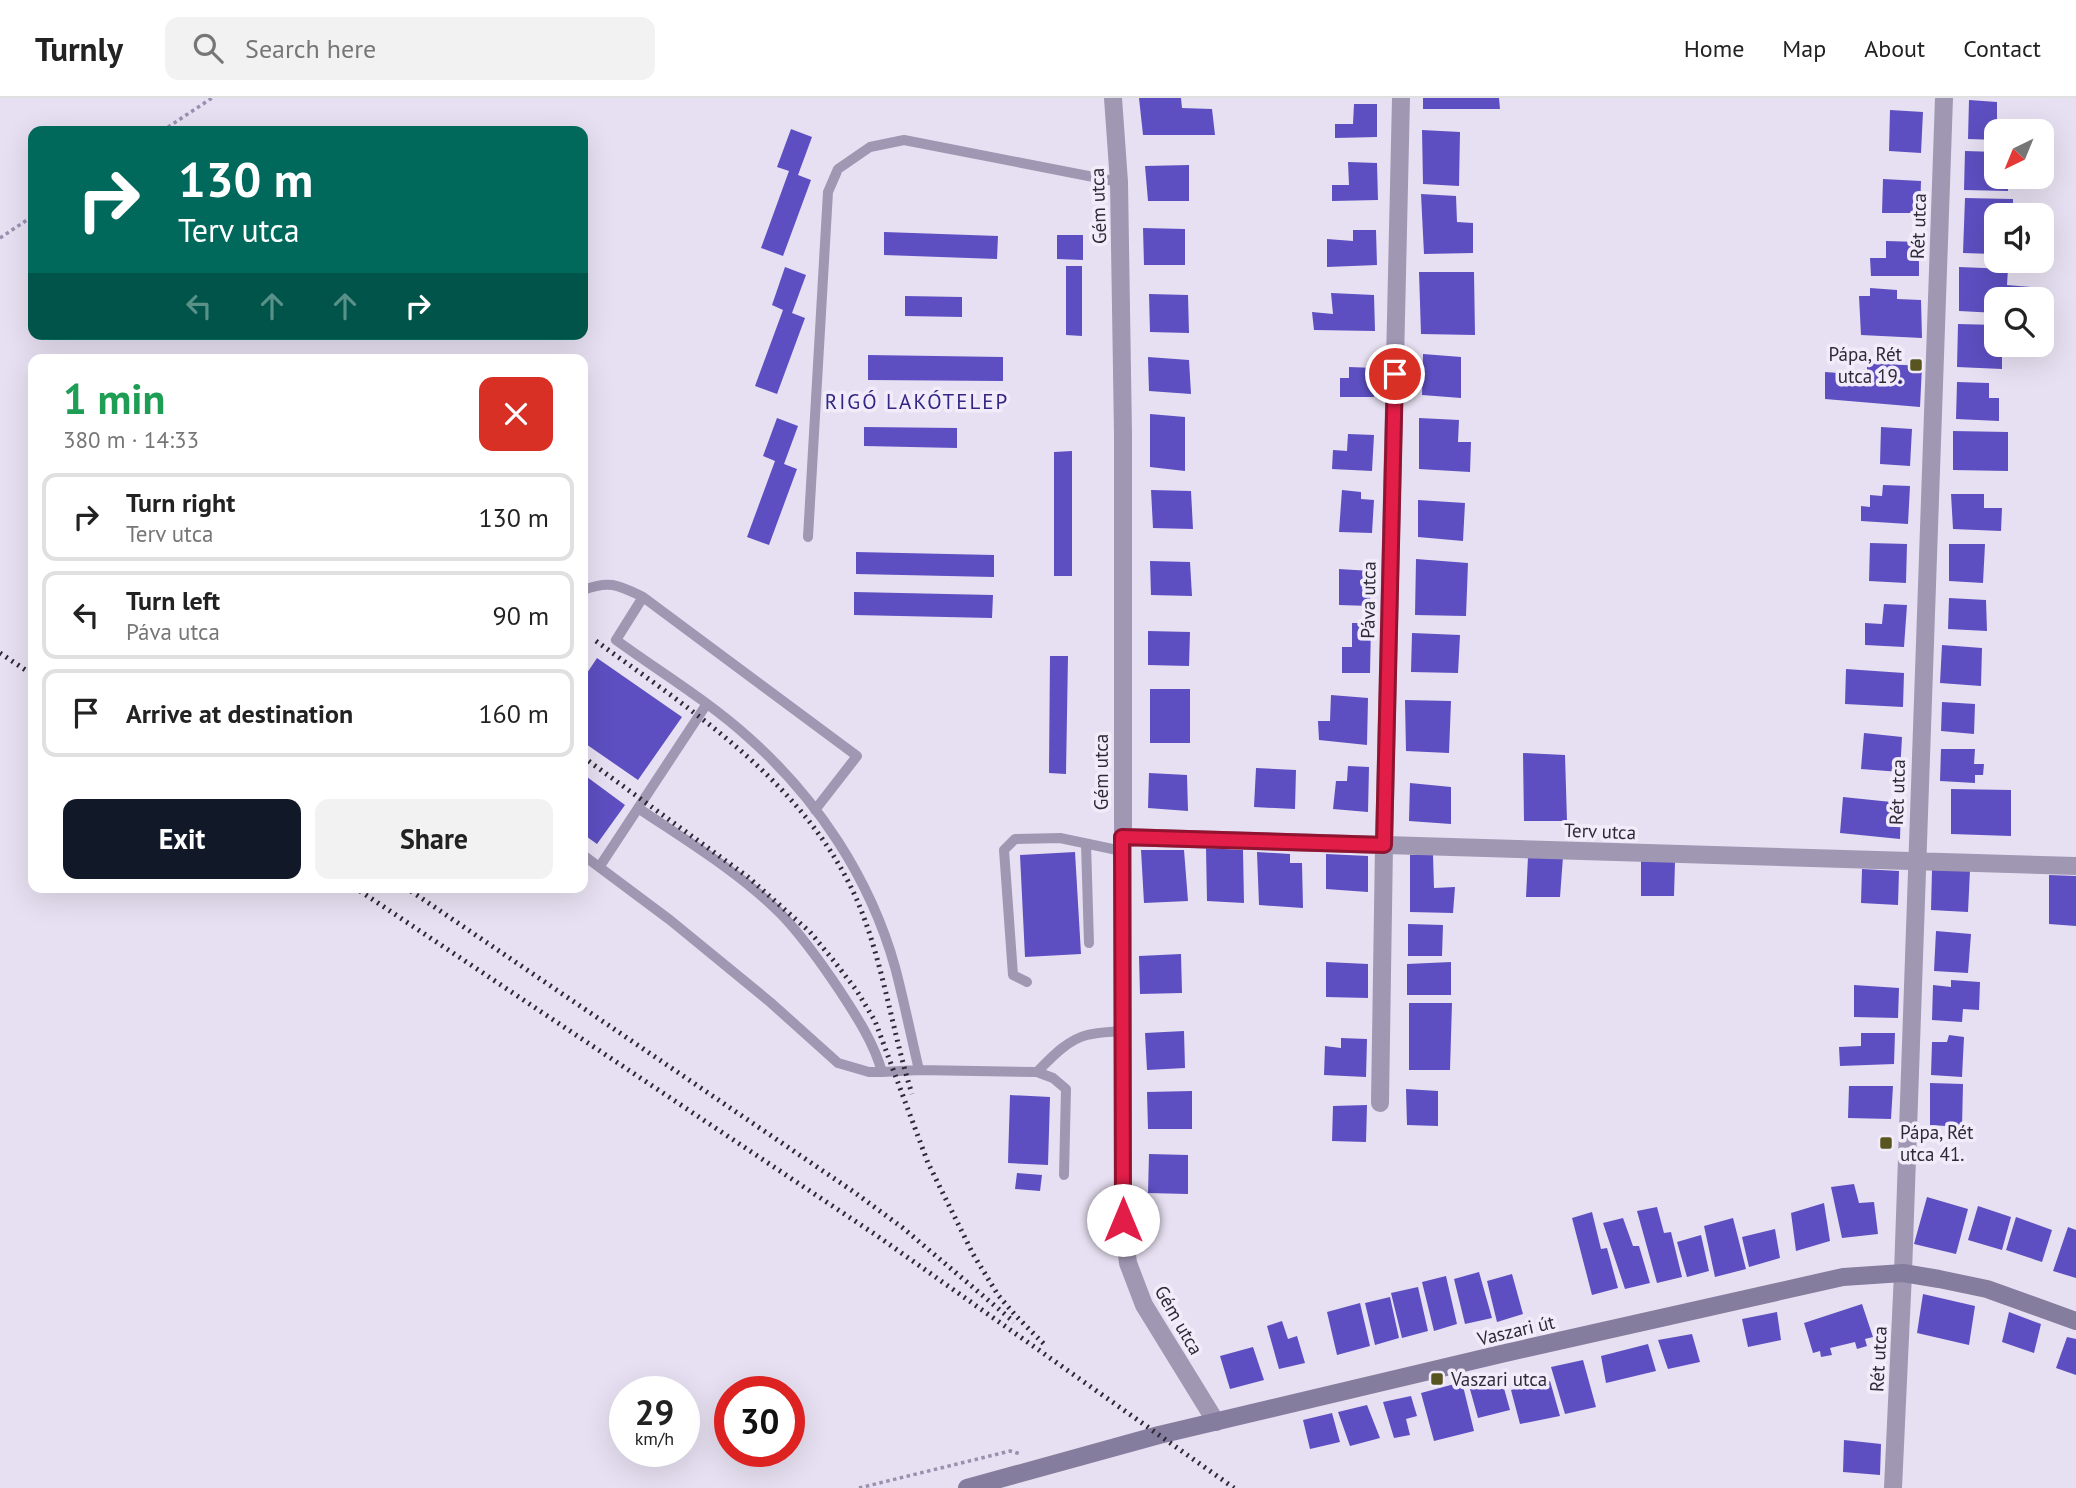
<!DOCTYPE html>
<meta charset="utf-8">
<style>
body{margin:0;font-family:"PT Sans",sans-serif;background:#f2f2f2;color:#222;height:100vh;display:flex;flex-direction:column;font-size:26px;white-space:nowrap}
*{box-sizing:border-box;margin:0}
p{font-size:23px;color:#767676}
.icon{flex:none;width:38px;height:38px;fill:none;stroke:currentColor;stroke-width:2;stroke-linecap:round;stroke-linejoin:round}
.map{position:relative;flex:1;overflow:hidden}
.sheet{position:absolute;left:28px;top:256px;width:560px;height:539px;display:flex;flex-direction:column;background:#fff;border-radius:14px;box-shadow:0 7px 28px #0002}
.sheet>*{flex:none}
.guide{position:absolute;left:28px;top:28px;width:560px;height:214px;border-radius:14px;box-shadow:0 7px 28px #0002;background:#00695c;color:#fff;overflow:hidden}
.needle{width:46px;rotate:223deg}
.buttons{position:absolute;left:1984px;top:21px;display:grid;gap:14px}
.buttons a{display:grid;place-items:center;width:70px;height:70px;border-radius:14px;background:#fff;box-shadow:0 7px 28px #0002;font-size:35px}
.speed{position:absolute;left:609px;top:1278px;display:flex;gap:14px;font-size:35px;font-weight:700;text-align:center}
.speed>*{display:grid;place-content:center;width:91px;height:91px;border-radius:50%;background:#fff;box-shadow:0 7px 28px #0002;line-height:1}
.speed small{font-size:18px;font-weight:400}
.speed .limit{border:10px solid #d22;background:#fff;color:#111}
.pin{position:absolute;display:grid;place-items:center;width:60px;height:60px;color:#fff;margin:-30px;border:4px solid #fff;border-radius:50%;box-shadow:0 2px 7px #0007}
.me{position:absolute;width:77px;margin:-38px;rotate:0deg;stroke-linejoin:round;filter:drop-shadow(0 0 5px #0008)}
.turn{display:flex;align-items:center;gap:24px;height:147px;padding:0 35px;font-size:32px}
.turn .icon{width:91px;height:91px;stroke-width:2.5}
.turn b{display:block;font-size:49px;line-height:60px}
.lanes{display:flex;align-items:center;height:66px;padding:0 35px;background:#0003;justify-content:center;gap:35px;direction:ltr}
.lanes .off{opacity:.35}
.round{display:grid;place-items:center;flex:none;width:74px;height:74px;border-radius:14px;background:#f2f2f2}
.summary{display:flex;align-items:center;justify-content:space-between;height:119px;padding:0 35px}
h1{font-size:42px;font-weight:600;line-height:52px;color:#1e9e55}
.primary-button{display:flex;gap:14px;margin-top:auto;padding:14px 35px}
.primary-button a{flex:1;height:80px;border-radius:14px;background:#111827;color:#fff;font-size:28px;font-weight:600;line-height:80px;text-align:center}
.primary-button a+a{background:#f2f2f2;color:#222}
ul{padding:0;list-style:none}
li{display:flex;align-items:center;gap:21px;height:88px;margin:0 14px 10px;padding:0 21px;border:4px solid #e0e0e0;border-radius:14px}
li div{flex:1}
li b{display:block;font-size:26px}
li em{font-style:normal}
header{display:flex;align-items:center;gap:42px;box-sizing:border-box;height:98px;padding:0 35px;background:#fff;border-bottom:2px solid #e0e0e0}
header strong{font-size:33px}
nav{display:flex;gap:38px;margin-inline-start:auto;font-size:24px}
.search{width:490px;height:63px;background:#f2f2f2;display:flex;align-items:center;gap:18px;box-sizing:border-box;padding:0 24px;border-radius:14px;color:#767676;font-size:26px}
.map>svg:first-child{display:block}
.building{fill:#5d4fc1}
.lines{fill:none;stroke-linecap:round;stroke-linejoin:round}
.path{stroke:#9990ae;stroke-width:3.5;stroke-dasharray:3.5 3.5;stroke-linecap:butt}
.lane{stroke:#a097b3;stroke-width:10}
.street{stroke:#a097b3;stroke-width:18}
.secondary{stroke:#857d9e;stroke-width:18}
.rail{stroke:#2d2a38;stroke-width:5;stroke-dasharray:2 5;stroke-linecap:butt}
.route-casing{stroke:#92132f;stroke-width:18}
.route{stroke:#e11d48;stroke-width:12}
.poi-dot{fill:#585521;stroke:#f2ecfa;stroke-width:2.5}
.labels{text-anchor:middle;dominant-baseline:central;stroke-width:7;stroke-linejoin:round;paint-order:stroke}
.street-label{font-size:19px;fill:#2d2a38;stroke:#f2ecfa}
.poi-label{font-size:19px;fill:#2d2a38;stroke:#f2ecfa;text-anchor:start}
.neighbourhood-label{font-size:21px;letter-spacing:2px;fill:#322784;stroke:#f2ecfa}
</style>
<header>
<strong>Turnly</strong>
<div class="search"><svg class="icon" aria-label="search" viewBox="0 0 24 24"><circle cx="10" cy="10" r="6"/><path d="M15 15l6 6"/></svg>Search here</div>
<nav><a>Home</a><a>Map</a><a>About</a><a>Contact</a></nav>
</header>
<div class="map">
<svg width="2076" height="1390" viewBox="0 0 2076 1390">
<rect width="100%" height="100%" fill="#e7e0f2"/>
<!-- building -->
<path class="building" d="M1139,0H1181L1182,10L1212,11L1215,37H1143Z
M1423,0H1499L1500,11H1423Z
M1969,2L1997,4V42L1968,41Z
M1354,6H1377V39L1335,40V26H1353Z
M1890,12L1923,14L1921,55L1889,53Z
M791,31L812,39L798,77L811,82L783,158L761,150L789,73L777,69Z
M1422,32L1460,34L1459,88L1423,86Z
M1965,53L1997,54V79H2008V93L1964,92Z
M1348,64L1377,65L1378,102L1332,103V87H1349Z
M1189,67V103H1148L1145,68Z
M1883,81L1921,83L1920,115H1882Z
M1421,96L1456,98L1457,124L1473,125V155L1424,156Z
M1965,100L2013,101V117H1997V126L1993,125L1995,156L1963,155Z
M1143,130L1185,131V167H1144Z
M1353,132H1376L1377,167L1327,169V141L1353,143Z
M884,134L998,138L997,161L884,157Z
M1057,137H1083V162L1057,161Z
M1886,143L1919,144V178H1871L1870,160H1886Z
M1066,168H1082V238L1066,237Z
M785,169L806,177L792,215L805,220L777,296L755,288L783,212L772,207Z
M1959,169L2008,171L2007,187L2042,190L2043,201H1997V215L1959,213Z
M1419,174H1474L1475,237L1421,236Z
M1870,190L1897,192V201L1921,202L1922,240L1861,237L1859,198H1870Z
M1331,195L1374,197L1375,233L1314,232L1312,214L1333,216Z
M1149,196L1188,197L1189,235L1150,234Z
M905,198L962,199V219L905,218Z
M1958,226L1997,227V247H2002V271L1957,269Z
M1423,256L1461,259V300L1422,297Z
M868,257L1003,259V283L868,282Z
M1148,259L1189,262L1191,296L1149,293Z
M1867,265L1922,268L1920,309L1825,301V274L1867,277Z
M1349,269L1375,270L1374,299H1340V280H1349Z
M1957,284L1989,285V300H1999V323L1956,321Z
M1150,316L1185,319V373L1150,369Z
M777,320L798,328L784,366L797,371L769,447L747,439L775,363L763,358Z
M1419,320L1459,322L1458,344H1471L1470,374L1419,371Z
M864,329L957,330V350L864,348Z
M1881,329L1912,331L1910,368L1880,366Z
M1953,333L2008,334V373L1953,372Z
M1348,336L1374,337L1372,373L1332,371L1333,352L1347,353Z
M1072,353V478H1054V354Z
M1883,387L1910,388L1908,426L1861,423V408L1870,409V397L1882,398Z
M1151,392L1191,393L1193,431L1153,430Z
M1342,392L1361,394V401L1374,402L1372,435L1339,434Z
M1951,396H1984V410H2002L2001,433L1953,431Z
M1418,402L1465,405L1463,443L1418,439Z
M1870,445L1907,446L1906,485L1869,483Z
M1949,446H1985L1983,485L1949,483Z
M856,454L994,457V479L856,476Z
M1416,461L1468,465L1466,518L1415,517Z
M1150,463L1190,464L1192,498L1151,497Z
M1339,471L1371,473L1370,508L1339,507Z
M854,494L993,497L992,520L854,517Z
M1949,500L1986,502L1987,533L1948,531Z
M1884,506L1907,507L1904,549L1865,547V525L1882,526Z
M1352,525H1371L1370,575H1342V549H1352Z
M1148,533L1190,534L1189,568L1148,567Z
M1412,535L1460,537L1458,575L1411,574Z
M1942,547L1982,550L1981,588L1940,585Z
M1050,558H1068L1066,676L1049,675Z
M597,560L682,619L638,682L583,644V581Z
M1846,571L1904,575L1903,609L1845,606Z
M1150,591H1190V645H1150Z
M1331,597L1368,600L1367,647L1319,642L1318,623H1330Z
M1405,602L1451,603L1449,655L1406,653Z
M1942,604L1975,606L1974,636L1941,633Z
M1864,635L1902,639L1900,674L1861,671Z
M1941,651H1975L1974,666H1984L1983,677H1975V685L1940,683Z
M1523,655L1565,657L1567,723H1524Z
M1348,668L1369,669L1368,714L1333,711L1336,683H1347Z
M1256,670L1296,672L1295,711L1254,709Z
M1149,675L1187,677L1188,713L1148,710Z
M583,676L625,707L597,746L583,736Z
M1410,685L1451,689V726L1409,723Z
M1951,691L2011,692V738L1951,736Z
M1843,699L1901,705L1900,741L1840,735Z
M1206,750L1243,752L1244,805L1207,803Z
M1141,752H1184L1188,803L1144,805Z
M1075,754L1081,856L1025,859L1020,757Z
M1257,754L1290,756V765H1302L1303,810L1259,807Z
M1326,756L1368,758V794L1326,791Z
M1410,757H1433L1434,790L1455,789L1453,815L1410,814Z
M1528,759H1563L1560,799H1526Z
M1641,763L1675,764L1674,798H1641Z
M1862,771L1899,773L1898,807L1861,805Z
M1932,772H1970L1968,814L1931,812Z
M2049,777L2076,778V828L2049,826Z
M1408,826L1443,827L1442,858H1408Z
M1936,833L1971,836L1968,875L1934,873Z
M1181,856L1182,895L1140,896L1139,858Z
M1326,864L1368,866V900L1326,899Z
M1451,864V897H1407V866Z
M1951,882L1980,884L1979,912L1963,911L1962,924L1932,922L1933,887L1951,889Z
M1854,887L1899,890L1898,920L1854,919Z
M1409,905H1452L1450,972H1409Z
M1184,933L1185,970L1147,972L1145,935Z
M1861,935H1895L1894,966L1840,968L1839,949L1861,948Z
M1949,937L1964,939L1962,979L1931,977L1932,944H1947Z
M1341,940L1367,941L1366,979L1324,977L1325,948L1341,950Z
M1930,985L1963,986L1962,1029L1930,1027Z
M1849,988H1893L1891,1021L1848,1020Z
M1406,991L1438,993V1028L1407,1027Z
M1192,993V1031H1148L1147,994Z
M1010,997L1050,999L1048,1067L1008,1065Z
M1367,1007L1366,1044L1332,1043L1333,1008Z
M1149,1056L1188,1057V1096L1148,1095Z
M1017,1075L1042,1077L1040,1093L1015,1091Z
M1854,1086L1859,1105L1874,1104L1878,1136L1842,1140L1831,1089Z
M1927,1099L1968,1111L1956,1156L1914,1146Z
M1824,1105L1830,1143L1796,1153L1791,1115Z
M1978,1108L2011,1119L2002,1152L1968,1142Z
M1657,1109L1664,1135L1671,1134L1682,1179L1657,1185L1637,1113Z
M1592,1114L1601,1151L1607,1150L1618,1190L1592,1197L1572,1120Z
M2016,1119L2052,1132L2042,1164L2006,1152Z
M1623,1120L1633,1148H1639L1650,1185L1625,1191L1603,1125Z
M1733,1120L1746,1171L1715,1179L1704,1128Z
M2068,1129L2076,1132V1180L2053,1173Z
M1775,1131L1780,1160L1749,1169L1742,1139Z
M1701,1137L1709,1173L1687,1179L1677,1144Z
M1479,1174L1492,1220L1465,1226L1454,1181Z
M1512,1176L1523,1216L1497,1224L1487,1183Z
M1446,1178L1457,1226L1434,1233L1422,1184Z
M1418,1189L1428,1233L1402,1240L1391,1195Z
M1923,1196L1975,1208L1969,1247L1917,1235Z
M1390,1199L1399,1240L1375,1247L1365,1205Z
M1360,1205L1370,1248L1337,1257L1327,1214Z
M1862,1206L1873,1239L1865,1241L1867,1248L1857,1251L1855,1244L1830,1250L1832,1257L1821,1259L1820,1253L1813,1255L1804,1225Z
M1777,1214L1781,1242L1748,1249L1742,1221Z
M2009,1214L2041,1226L2034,1255L2002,1244Z
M1282,1223L1288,1241L1297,1238L1305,1265L1279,1271L1267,1228Z
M1692,1236L1700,1264L1668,1271L1658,1242Z
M2067,1239L2076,1241V1277L2056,1270Z
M1648,1246L1656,1273L1606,1285L1601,1258Z
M1253,1249L1264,1282L1230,1291L1220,1258Z
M1583,1262L1596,1309L1565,1316L1551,1269Z
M1500,1276L1510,1312L1478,1320L1468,1284Z
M1550,1283L1560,1318L1520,1326L1511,1292Z
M1462,1284L1474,1333L1434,1343L1421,1295Z
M1411,1298L1417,1318L1406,1321L1410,1337L1394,1340L1383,1304Z
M1367,1307L1380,1340L1350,1348L1338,1314Z
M1332,1315L1340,1344L1310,1351L1303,1322Z
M1844,1342L1881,1346L1880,1377L1843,1374Z"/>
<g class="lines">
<!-- path -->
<path class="path" d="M162,33L212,0
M0,140L33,118
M859,1390L1010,1353L1021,1356"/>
<!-- lane -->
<path class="lane" d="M808,439L828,94L838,71L870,49L904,42L1119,84
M583,492C610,482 618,487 643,499L857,658L815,712
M643,499L616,542C660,574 708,603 748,639C817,700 870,780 895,869C904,903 911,938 919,972
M638,710C687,743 739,774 781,816C804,840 822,866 840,893C857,919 874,945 882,974
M1086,746L1089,845
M583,757L670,822L770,904L838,965L869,974H882L919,972L1037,974C1051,960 1067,942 1087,937C1098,934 1110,934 1121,933
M600,768L706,607
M1027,884L1013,877L1004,752L1015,741L1060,740L1122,753
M1037,974L1053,980L1066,991L1064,1077"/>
<!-- street -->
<path class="street" d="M1113,0L1119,84L1123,336V1122L1128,1165L1144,1207L1216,1324
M1122,739L2076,768
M1380,1005L1384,747L1401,0
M1893,1390L1903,1175L1944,0"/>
<!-- secondary -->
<path class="secondary" d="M967,1390L1159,1337L1501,1256L1843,1179L1903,1175L1939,1181L1987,1191L2076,1223"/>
<!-- rail -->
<path class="rail" d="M596,543C695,615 806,686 857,802C883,863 892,933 912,996
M0,555L33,577
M583,659L748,779L810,834L834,863L857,893L875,923L928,1065L973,1156L998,1197L1016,1218L1046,1248
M354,789L876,1137L1234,1390
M405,789L854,1094L903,1130L1014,1224"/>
</g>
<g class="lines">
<defs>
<path id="route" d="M1123,1122L1122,739L1384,747L1395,276"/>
</defs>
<!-- route casing -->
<use href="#route" class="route-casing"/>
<!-- route -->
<use href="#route" class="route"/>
</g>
<!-- markers -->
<g class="poi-dot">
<rect x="1909" y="260" width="14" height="14" rx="3.5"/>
<rect x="1879" y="1038" width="14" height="14" rx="3.5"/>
<rect x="1430" y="1274" width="14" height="14" rx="3.5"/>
</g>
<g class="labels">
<!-- street labels -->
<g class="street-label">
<text transform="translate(1098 108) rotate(-92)">Gém utca</text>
<text transform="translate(1918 128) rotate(-88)">Rét utca</text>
<text transform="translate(1368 502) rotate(-89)">Páva utca</text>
<text transform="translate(1101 674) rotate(-90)">Gém utca</text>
<text transform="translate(1897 694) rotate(-88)">Rét utca</text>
<text transform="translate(1600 733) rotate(2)">Terv utca</text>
<text transform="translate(1179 1222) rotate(60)">Gém utca</text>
<text transform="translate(1516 1232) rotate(-13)">Vaszari út</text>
<text transform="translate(1878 1261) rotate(-87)">Rét utca</text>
</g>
<!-- poi labels -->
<g class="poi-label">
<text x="1902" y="256" text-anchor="end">Pápa, Rét<tspan x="1902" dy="22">utca 19.</tspan></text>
<text x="1900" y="1034">Pápa, Rét<tspan x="1900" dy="22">utca 41.</tspan></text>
<text x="1451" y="1281">Vaszari utca</text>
</g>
<!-- neighbourhood labels -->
<g class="neighbourhood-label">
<text x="917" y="303">RIGÓ LAKÓTELEP</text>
</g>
</g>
</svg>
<div class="buttons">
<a><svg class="needle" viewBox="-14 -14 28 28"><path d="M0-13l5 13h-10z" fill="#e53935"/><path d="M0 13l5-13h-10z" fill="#767676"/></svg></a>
<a><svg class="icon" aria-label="sound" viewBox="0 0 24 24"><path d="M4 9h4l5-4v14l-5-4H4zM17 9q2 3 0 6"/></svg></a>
<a><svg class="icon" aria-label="search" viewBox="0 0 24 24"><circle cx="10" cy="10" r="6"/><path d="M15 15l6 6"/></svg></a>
</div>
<div class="speed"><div>29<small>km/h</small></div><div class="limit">30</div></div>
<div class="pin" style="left:1395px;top:276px;background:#d93025"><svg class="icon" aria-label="arrive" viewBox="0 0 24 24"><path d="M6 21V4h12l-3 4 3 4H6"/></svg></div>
<svg class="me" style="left:1123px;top:1122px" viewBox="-20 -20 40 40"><circle r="19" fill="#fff"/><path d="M0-13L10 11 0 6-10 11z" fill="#e11d48"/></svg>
<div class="guide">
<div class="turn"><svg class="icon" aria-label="right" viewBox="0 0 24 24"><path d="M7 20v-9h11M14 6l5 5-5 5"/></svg><div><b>130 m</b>Terv utca</div></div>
<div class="lanes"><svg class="icon off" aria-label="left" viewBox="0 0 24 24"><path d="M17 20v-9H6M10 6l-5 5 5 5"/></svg><svg class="icon off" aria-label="ahead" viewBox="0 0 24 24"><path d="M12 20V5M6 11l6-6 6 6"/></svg><svg class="icon off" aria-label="ahead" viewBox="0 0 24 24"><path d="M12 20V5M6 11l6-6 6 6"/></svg><svg class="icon" aria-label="right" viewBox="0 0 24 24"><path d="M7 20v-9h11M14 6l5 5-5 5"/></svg></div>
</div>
<section class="sheet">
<div class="summary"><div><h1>1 min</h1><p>380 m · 14:33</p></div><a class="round" style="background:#d93025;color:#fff"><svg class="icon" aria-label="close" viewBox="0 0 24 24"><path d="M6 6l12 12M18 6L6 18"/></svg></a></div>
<ul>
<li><svg class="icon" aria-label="right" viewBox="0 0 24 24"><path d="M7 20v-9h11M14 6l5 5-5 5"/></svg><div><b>Turn right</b><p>Terv utca</p></div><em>130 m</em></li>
<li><svg class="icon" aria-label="left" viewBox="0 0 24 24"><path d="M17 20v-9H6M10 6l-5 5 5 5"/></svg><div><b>Turn left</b><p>Páva utca</p></div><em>90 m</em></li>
<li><svg class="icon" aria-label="arrive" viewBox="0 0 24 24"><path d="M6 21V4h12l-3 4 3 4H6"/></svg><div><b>Arrive at destination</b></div><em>160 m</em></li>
</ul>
<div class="primary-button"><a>Exit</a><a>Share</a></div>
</section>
</div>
